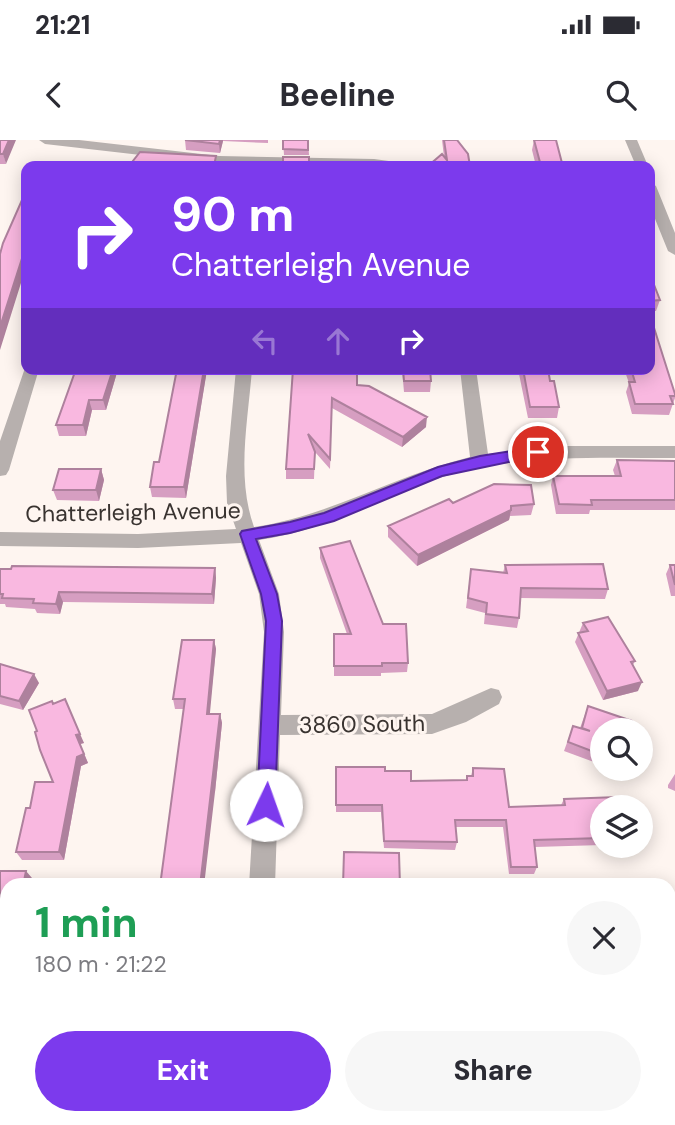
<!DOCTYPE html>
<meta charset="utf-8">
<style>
body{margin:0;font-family:"DM Sans",sans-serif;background:#f7f7f7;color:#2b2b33;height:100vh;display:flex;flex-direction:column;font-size:26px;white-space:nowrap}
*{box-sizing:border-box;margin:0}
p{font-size:23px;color:#7c7c81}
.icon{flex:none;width:38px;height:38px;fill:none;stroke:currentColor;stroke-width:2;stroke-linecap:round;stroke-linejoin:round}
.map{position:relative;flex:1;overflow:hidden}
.side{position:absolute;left:0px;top:738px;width:676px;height:247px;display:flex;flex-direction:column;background:#fff;border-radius:21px 21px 0 0;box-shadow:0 4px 18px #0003}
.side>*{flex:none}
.banner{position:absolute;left:21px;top:21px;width:634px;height:214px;border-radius:14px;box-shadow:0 4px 18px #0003;background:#7c3aed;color:#fff;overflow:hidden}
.controls{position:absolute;left:590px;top:578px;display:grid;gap:14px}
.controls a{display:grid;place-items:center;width:63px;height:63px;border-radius:50%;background:#fff;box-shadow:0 4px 18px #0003;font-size:35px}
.pin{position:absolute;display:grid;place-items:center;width:60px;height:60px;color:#fff;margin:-30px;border:4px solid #fff;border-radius:50%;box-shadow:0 2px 7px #0007}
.me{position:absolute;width:77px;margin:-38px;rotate:3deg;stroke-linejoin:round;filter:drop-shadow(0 0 5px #0008)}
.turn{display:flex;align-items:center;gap:24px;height:147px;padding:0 35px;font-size:32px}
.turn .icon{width:91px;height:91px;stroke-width:2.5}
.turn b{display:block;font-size:49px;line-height:60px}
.lanes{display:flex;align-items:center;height:66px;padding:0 35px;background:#0003;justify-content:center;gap:35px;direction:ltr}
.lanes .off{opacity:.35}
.round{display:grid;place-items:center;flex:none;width:74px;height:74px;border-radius:37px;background:#f7f7f7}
.summary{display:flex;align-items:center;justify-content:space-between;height:119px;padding:0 35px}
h1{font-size:42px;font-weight:800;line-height:52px;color:#1e9e55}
.button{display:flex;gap:14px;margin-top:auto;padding:14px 35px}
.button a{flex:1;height:80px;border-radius:42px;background:#7c3aed;color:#fff;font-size:28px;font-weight:800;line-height:80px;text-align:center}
.button a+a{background:#f7f7f7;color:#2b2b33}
.status{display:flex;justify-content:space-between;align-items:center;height:49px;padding:0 35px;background:#fff;direction:ltr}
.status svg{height:19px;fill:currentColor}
header{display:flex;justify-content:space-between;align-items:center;height:91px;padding:0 35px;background:#fff;font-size:32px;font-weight:800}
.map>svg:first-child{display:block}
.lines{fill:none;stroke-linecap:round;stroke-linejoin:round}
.minor{fill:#b7b0ae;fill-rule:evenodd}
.wall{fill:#d69ec1}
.shaded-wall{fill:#ae819d}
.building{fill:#f9b8e0;stroke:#ae819d;stroke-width:2}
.route{fill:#7c3aed;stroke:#51269a;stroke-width:2}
.labels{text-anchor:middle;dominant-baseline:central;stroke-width:6;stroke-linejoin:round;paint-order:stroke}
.street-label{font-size:23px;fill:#393330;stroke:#fef5f0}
</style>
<div class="status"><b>21:21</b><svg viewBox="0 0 49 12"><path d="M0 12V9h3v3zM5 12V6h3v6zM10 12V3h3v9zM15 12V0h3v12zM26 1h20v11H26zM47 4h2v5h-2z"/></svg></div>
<header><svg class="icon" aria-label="back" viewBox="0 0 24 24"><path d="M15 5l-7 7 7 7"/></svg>Beeline<svg class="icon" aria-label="search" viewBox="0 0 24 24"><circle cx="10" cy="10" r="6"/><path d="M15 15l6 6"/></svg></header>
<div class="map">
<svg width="675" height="985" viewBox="0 0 675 985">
<rect width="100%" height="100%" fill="#fef5f0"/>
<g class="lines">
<!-- minor -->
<path class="minor" d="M39,0H79L219,16L374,19L396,22L403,26L219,24L45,4Z
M625,0H637L648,26H636Z
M649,42L656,46L675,93V115L668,111L649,64Z
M26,225V229H39L9,330L6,335L0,336V301Z
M236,229H252C248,281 236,337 254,387C330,376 396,335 470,317L460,229H476L488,314L556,306H675V318C598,318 520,314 446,336C382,355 326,391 259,400L279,454L284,492L281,575L432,574L491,548L499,550L502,557L499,564L466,582L432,594L280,595L275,746H249L264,492L259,454L241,403L138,408L0,406V392L138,394L236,389L227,363L226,336Z
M236,978H266V985H236Z"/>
</g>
<!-- wall -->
<path class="wall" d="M0,0L6,24H0Z
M185,0H268V3L223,1L220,13L186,10Z
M283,0H308L309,15H284Z
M442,0H457L468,14L428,26L444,17Z
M534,0L562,23L605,26H536L532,10Z
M649,132L660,160L656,171H649Z
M118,229L106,270H92L86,296H59L56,285Z
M177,229H207L186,358L152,357L150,347L159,322Z
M293,229L357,245L426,287L402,307L332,268L330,329L315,312L314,339H286V329Z
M402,229H430L431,241L430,252H404Z
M518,229H548L550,241L559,267L557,278H528Z
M624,229H649L675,254V258L669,275L632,274L626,252L629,243Z
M617,320L675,321V370H590L589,374H556L551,345L553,336H615L613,330Z
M101,329L104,340L99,361L57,360L53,350Z
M453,363L534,364L531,375L510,376L509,380L417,426L388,397V386Z
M320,408L383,484L408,523L407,532L381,533V536H334V494H347L320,418Z
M505,425L608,449L605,459L520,458L519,478L517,488L484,484L485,473L466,468L471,429L503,433Z
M670,425H675V456H671L666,434Z
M215,428L216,438L214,464L63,462L60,474L37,473L35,469L6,467L5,464H0V429Z
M583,483L635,521L633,525L638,551L603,560L575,502Z
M214,500L216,509L209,574H220L222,583L215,652L184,569H175L173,559Z
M0,524L39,543L23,570L0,564Z
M53,564L84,603L80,604L88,623L81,626L64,720H22L16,712L30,668L53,642L37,591Z
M588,566L602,590V625L564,611L573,586L580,588Z
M336,627L385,631L411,641L466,640L467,636H471L473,628L509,667L561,665L564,659L602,667V705L535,707L537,727L534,734H509L503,687H455L457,702L455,710L384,708L381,672H336Z
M675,634V651L668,648V645Z"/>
<!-- shaded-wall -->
<path class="shaded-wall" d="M9,0H16L6,24L3,14Z
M220,0H223V1L220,13L219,4Z
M26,106V127L0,210V187Z
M113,229H118L106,270L103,260Z
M204,229H207V230L186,358L184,347Z
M89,260L92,270L86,296L83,285Z
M427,277L426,287L402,307L403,297Z
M101,329L104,340L99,361L96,350Z
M511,370L509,380L417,426L418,415Z
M215,428L216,438L214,464L212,454Z
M59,452L63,462L60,474L56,464Z
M214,500L216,509L209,583L207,574Z
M34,534L39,543L23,570L19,561Z
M642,542L638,551L603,560L607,551Z
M65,559L84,603L80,604L88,623L81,626L64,720L59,712L76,595Z
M220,574L222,583L215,652L204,746H200Z
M26,731L32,738L30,746H23Z
M7,824V881L4,904L0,901V881Z
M166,978H170L169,985H166Z"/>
<!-- building -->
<path class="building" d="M0,0H9L3,14H0Z
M185,0H220L219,4Z
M283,0H308V10L283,9Z
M444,0H457L468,14L470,26H428L442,14L447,20Z
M534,0H556L562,23H604L605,26H541Z
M140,12L216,16L214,26H129Z
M283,17H309V26H283Z
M26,51V106L0,187V114L3,103Z
M649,132L660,160L649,161Z
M649,172L675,254V256H670L673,264H635L629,242H635L631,229H649Z
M76,229H113L103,260H89L83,285H56Z
M177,229H204L184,347H150L154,322H159Z
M293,229H357V245L369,246L427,277L403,297L332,258L330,319L308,294L315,312L314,329H286Z
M403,229H430L431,241H404Z
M523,229H548L550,241H554L559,267H530Z
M617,320L675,321V360H591L592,365L559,364L553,336H621Z
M59,329H101L96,350H53Z
M494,344L531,345L534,364L511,366V370L418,415L388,386L449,359L453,363Z
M350,401L383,484H406L408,523H382V526H334V494H351L320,408Z
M603,424L608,449L521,448L519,478L486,474L487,463L468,458L471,429L507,433L505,425Z
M670,425H675V445Z
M12,426L215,428L212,454L59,452L56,464L33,463L34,459L2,458L3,454H0V429H11Z
M608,477L635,521L631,522L642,542L607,551L578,493L588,491L583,483Z
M182,500H214L207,574H220L200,746H160L185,559H173Z
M0,524L34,534L19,561L0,556Z
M65,559L80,594L76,595L84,614L77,617L59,712H16L26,668H30L35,642H53L40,610L35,592L37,591L29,570L52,561L53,564Z
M588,566L632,581L630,590H602V615L568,602L573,586L590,591L582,588Z
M336,627H385V631H411V641L467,640V636H473V628L504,629L509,667L565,665L564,659L618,657L620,667H602V698L534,700L537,727H511L506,680H455L457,702L384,701L382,665H336Z
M344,712L399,713L400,746H343Z
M0,731H26L23,746H7V824L0,881Z
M131,978H166V985H130Z
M342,978H388V985H342Z"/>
<!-- route -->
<path class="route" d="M538,307L544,312L542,315L442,336L334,381L290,393L256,399L277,454L282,481L275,665L272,671L266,674L259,671L257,665L266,481L261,454L240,394L242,391L290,382L324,373L438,327L480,316Z"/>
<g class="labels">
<!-- street labels -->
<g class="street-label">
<text transform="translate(133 372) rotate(-1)">Chatterleigh Avenue</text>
<text transform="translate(362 584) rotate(-1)">3860 South</text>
</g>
</g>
</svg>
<div class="controls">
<a><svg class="icon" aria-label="search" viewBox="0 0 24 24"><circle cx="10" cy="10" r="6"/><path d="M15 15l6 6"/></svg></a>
<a><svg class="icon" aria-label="layers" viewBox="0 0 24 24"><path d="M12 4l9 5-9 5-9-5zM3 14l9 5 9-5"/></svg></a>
</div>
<div class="pin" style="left:538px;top:312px;background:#d93025"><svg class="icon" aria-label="arrive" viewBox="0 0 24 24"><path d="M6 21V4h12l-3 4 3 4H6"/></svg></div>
<svg class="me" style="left:266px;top:665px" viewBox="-20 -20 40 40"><circle r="19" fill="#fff"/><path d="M0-13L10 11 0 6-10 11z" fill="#7c3aed"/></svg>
<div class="banner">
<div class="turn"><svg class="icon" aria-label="right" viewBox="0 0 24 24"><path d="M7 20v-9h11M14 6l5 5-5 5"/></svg><div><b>90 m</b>Chatterleigh Avenue</div></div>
<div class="lanes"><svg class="icon off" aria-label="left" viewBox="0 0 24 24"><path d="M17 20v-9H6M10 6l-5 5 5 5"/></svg><svg class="icon off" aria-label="ahead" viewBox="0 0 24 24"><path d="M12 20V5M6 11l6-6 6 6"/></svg><svg class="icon" aria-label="right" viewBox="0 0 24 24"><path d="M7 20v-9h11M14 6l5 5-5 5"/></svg></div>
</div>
<section class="side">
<div class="summary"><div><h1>1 min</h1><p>180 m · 21:22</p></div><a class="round"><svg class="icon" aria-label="close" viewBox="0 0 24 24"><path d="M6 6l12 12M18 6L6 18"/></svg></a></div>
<div class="button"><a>Exit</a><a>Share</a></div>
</section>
</div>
